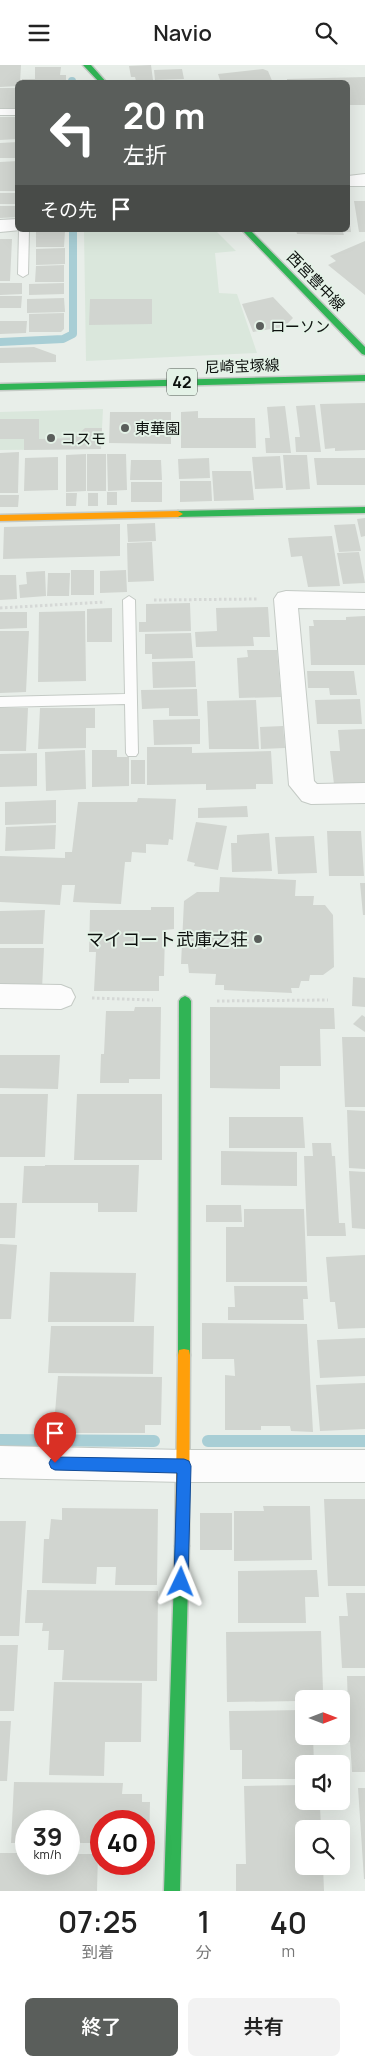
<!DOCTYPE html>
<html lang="ja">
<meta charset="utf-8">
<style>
body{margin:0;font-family:Manrope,"Noto Sans JP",sans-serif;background:#f2f2f2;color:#222;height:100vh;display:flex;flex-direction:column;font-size:19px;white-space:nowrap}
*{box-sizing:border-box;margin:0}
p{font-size:16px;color:#767676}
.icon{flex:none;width:28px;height:28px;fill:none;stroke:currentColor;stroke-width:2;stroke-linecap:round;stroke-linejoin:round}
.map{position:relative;height:1826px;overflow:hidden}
.sheet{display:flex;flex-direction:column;background:#fff;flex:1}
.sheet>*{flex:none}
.guide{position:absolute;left:15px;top:15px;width:335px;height:152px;border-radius:8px;box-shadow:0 5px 20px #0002;background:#5a5e5b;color:#fff;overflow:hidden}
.needle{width:32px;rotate:90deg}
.tools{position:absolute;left:295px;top:1625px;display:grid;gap:10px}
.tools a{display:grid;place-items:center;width:55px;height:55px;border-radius:8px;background:#fff;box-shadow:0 5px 20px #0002;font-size:25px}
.speed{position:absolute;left:15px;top:1745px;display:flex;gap:10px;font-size:25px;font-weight:700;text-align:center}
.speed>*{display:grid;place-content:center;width:65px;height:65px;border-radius:50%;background:#fff;box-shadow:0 5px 20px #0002;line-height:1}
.speed small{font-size:12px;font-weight:400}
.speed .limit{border:8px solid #d22;background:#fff;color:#111}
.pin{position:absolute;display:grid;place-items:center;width:42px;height:42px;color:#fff;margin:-51px -21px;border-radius:50% 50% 50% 0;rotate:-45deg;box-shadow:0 0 5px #0007}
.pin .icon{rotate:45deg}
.me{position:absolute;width:55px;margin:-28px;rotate:2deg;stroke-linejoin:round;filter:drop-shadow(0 0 4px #0008)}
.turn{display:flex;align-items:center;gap:18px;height:105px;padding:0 25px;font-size:22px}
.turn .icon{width:65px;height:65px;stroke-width:2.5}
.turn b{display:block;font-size:35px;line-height:42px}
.then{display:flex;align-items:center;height:48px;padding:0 25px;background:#0003;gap:10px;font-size:19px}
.eta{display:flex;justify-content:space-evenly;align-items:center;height:85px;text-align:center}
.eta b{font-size:30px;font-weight:600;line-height:35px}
.button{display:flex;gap:10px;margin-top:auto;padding:10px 25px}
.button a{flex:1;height:58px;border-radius:8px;background:#5a5e5b;color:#fff;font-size:20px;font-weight:600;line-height:58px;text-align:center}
.button a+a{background:#f2f2f2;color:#222}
header{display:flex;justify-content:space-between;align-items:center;height:65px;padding:0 25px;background:#fff;font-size:22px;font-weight:600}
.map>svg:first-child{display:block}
.built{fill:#dae7dc}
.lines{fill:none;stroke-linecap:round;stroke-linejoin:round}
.stream-far1{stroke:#a8ced5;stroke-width:8}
.stream{stroke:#a8ced5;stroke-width:12}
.building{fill:#d1d5d0}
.lane-casing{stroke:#c4cac5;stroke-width:2}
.street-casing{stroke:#c4cac5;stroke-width:2}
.fast-casing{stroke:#c4cac5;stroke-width:3}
.slow-casing{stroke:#c4cac5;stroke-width:3}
.path{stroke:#d5d8d6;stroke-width:3;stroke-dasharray:2.5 2.5;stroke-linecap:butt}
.lane{fill:#fcfcfc;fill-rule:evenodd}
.street{fill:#fcfcfc;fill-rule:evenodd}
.fast{fill:#30b455;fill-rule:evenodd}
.slow{fill:#ff9f0a;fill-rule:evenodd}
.route{fill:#1a73e8;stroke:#114b97}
.poi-dot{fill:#5a5e5b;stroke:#e4f2e7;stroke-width:2}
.labels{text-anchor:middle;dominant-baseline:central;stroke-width:4;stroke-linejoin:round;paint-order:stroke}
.far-street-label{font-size:15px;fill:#0d110e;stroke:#e4f2e7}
.far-poi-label{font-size:15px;fill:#0d110e;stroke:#e4f2e7;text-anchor:start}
.shield{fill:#e4f2e7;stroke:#4e544f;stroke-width:1}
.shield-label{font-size:16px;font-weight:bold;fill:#0d110e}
.poi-label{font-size:18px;fill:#0d110e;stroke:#e4f2e7;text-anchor:end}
</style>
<header><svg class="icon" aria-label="menu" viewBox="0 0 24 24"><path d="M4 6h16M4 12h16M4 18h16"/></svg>Navio<svg class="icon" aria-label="search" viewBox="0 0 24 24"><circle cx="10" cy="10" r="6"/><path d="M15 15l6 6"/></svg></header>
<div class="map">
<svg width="365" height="1826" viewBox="0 0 365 1826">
<rect width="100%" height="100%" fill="#e8eee9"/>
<!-- built -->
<path class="built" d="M84,165H215L236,186L215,188L219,228L237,229L257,288L86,296Z
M103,344L101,384L0,385V347Z"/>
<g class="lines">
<!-- stream-far1 -->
<path class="stream-far1" d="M72,16V18
M0,277L63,274L73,269V165"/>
<!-- stream -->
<path class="stream" d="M0,1375L154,1376
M208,1376H365"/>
</g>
<!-- building -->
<path class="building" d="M0,0H21L20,18H18V21L0,22Z
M151,0L153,15L136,16L135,12H131L129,1Z
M35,2H61L60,10H66V18H22V14H35Z
M182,4L184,14L155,15L154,5Z
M263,4L268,6L273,18H221L218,9Z
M365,12V40H348V18H287V14Z
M0,23H18V43H0Z
M0,52H18V74L0,75Z
M18,77V93H0V78Z
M18,96V126H0V97Z
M0,128H18V139H0Z
M354,136H365V167H359Z
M0,141H18V152L0,153Z
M348,146L351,167H343L344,170L297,169L296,165H348Z
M65,166L64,182H36V167Z
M0,174H12L10,216H0Z
M365,176V230L328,200L336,196L330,191Z
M65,183V199L36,200V184Z
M64,200V217H35L36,201Z
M0,218H22V229L0,230Z
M64,218V229L29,230V219Z
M0,231H22L21,243H0Z
M273,232L293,253L284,262L253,267L242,239Z
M64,233L65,247L27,248V234Z
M90,234H152V259L89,260Z
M64,248V264L61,267H29V249Z
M0,256H27L26,268L0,269Z
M34,282L56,290V297L0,298V283Z
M365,338V385L335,386V383L325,384L320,339Z
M315,340L321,387H296L295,372H300L296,341Z
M285,341L291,388H266L265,373H270L267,342Z
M198,346V353H255L256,383H181V347Z
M110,347H171V379L109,378Z
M0,354H39V374L74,373L85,363H102L101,384L24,385V374H0Z
M19,387L18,428H0V388Z
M86,389V426L66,427V390Z
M87,389H106V426H87Z
M107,389H126L127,425L108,426Z
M283,390H307L310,424L286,425Z
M280,391L283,423L255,424L252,392Z
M58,392V425L24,426L25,393Z
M209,393L210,413L179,414L178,394Z
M314,393H365V420H317Z
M131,395H161L162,415H130Z
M212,406H251L254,435L214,436Z
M180,416H211L212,436L180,437Z
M131,417H162V437H131Z
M107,427H117V440H107Z
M66,428H77L76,441H66Z
M88,428H98V441H88Z
M0,430H19L18,442H0Z
M365,453V471L361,472L357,454Z
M155,458L156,476L128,477L127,459Z
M120,459V491L3,494L4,462Z
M355,459L361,486L339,487L334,460Z
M332,471L340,521L308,522L302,491L291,492L288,473Z
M152,477L154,516L128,517L127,478Z
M359,487L365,518L343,519L337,488Z
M71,505H94V530H71Z
M126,505L127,527L100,528V506Z
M45,506L46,531L20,533L19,520L27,519L26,507Z
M48,508H70L69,531H47Z
M0,510H16L17,534L0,535Z
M190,538L191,566L139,567V557H146V539Z
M268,542L270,572H253L254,581L196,582L195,567L217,566L216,543Z
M112,543V577H87V544Z
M85,546L86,616L38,617L39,547Z
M0,547H27V563L0,564Z
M365,551V600H311L309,561H314L313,555H346V552Z
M0,566H29L26,627L0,628Z
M191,568L193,593L152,594V589H145V569Z
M247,585H277L281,632L239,633L237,593L248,592Z
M195,596L196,622L153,623L152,597Z
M307,606H354L357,630H330L329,623H308Z
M197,624L198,651H169V643L142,644L141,625Z
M360,634L362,659H317L315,635Z
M256,635L259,684H209L207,636Z
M0,643H28L26,686H0Z
M40,643H95V663H86V683L38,684Z
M200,654V679L154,680L153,655Z
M283,661L285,683L261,684L260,662Z
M365,664V719H334L330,686H340L338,665Z
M147,682H192V688L271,686L273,719H256V724L206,725V719L147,720Z
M85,685L86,724L46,726L45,687Z
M92,685H117V692H129V721L92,722Z
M37,688V721L0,722V689Z
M131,695H145V719H131Z
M138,733L176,734L173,775L169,774L168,780L146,779V788L132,787L131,797H125L121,839L73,837L75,820H62L60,840L0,837V791L65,793V787H72L78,737H137Z
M56,735V758L5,760V737Z
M247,741L248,752L198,753V743Z
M196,757L227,761L218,805L194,801L195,798L187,796Z
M56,760L55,784L5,786L6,762Z
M327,766H361L364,811H329Z
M269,768L272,806L232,807L231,778H237V770Z
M314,771L317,808L278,809L275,772Z
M220,812L296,815L295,831H314L313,840H325L333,850L334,902L323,910H310L309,916H301L299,923H291L292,928L224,925V920H215L216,909L189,908L188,899H181L184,836L197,827H219Z
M360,818H365V850H363Z
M151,842H174V864L165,865L164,911H159V926H94L96,887H89L90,845H151Z
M45,845L43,879H0V846Z
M0,883H44L42,924H0Z
M353,912L365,913V942L352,941Z
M135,942H161L160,1014H129V1018H100L101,989H104L106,946H134Z
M210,942L334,943L335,964H320L321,1001H280V1024L210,1023Z
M362,950L365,952V967L353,959Z
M342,972H365V1042H345Z
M0,990H60L58,1024L0,1023Z
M0,1029H48L45,1092H0Z
M77,1029H162V1095H74Z
M347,1045L365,1046V1104L349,1103Z
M229,1052H303L305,1083H229Z
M312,1078H331L332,1091H335L339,1158H345L346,1171H307L304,1091H313Z
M221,1086L297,1087V1121L221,1120Z
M45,1100H139L137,1147H98V1138H22L24,1101H45Z
M349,1106L365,1107V1164L352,1163Z
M0,1138H17L15,1173H0Z
M206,1140H241L242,1157H206Z
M244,1144H304L307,1217H226V1162H244Z
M0,1179L17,1180L11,1254H0Z
M365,1190V1263L338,1264L335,1237H330L326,1192Z
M50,1207L136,1208L134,1257H48Z
M234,1221H307L308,1234H303L304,1255H228V1242H235Z
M202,1258L307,1259L313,1367L291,1366L290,1361H261V1365H225V1310L235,1311L234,1294H202Z
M51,1261H154L153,1309L48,1308Z
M365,1273V1311L320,1313L317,1275Z
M58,1311L162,1312L161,1360H145V1368H73V1364L67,1363L63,1359L59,1348H55Z
M365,1318V1364L320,1366L316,1320Z
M324,1434H365V1521H328Z
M263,1441H310L312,1495L234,1496V1446H264Z
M62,1443L158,1444L157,1520H115L116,1502H97L96,1519L42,1518L44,1474H49L51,1454L62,1455Z
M200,1448H232V1485H200Z
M0,1456H26L19,1571H0Z
M317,1505L319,1532H305L306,1558H238V1506Z
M27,1525L158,1526L157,1616L62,1615L64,1585H48L49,1566H42L43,1558H25Z
M346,1528H365V1603H342L339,1551H348Z
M321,1566L323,1626H300V1636L227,1637L226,1567Z
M0,1580H18L14,1646H0Z
M347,1611H365V1707H352L350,1677H332V1671H341V1641H348Z
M54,1617L142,1618L141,1677H105L104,1711L49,1710Z
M304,1645V1671H313L314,1699H304V1714H242V1685H230L229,1646Z
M0,1656H11L7,1716H0Z
M14,1717L123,1718L122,1729H142V1737H150L149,1779H144V1756H101V1778H69V1756H26V1778H11Z
M304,1720V1736H330V1740H320L321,1764H304V1801H323L324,1826H236V1799H246L244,1721Z
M358,1723H365V1814H364Z
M0,1788H26V1799H69V1789H98L97,1826H0Z"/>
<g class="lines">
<defs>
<path id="lane" d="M0,44H18V50H0Z
M19,165H29L28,209L23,212L18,209Z
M129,531L135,535L138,688L136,691H128L126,688L125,639L0,642V632L125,629L123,535Z"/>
<path id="street" d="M365,109V121H348V111Z
M18,154V165H21L0,167V155Z
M286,526L365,528V544L298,543L314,716L317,719L365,718V738L311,739L302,736L289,720L274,534L278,528Z
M0,919L61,920L71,924L75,932L71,940L61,944L0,943Z
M0,1381L184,1385H365V1417H184L0,1413Z"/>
<path id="fast" d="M83,0H91L107,18H100Z
M242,165H250L365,282V290L362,289Z
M365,310V316L0,325V319Z
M365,442V448L178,452L173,449L178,446Z
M185,931L189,933L191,936L190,1290L189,1295L184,1296L179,1295L178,1290L179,936L181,933Z
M182,1474L187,1476L189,1481L180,1826H164L175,1481L177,1476Z"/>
<path id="slow" d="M178,446L183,449L178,452L0,456V450Z
M184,1284L189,1285L190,1290L189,1481L187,1486L182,1488L177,1486L175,1481L178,1290L179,1285Z"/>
</defs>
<!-- lane casing -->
<use href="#lane" class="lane-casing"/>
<!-- street casing -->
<use href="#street" class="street-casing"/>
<!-- fast casing -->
<use href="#fast" class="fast-casing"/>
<!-- slow casing -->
<use href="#slow" class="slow-casing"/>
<!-- path -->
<path class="path" d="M154,535L257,534
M0,543L105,537
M92,933L153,935
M217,936L328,935"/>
<!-- lane -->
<use href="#lane" class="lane"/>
<!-- street -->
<use href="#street" class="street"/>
<!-- fast -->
<use href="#fast" class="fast"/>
<!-- slow -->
<use href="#slow" class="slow"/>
</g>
<!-- route -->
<path class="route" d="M55,1392L184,1394L189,1396L191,1401L188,1517L186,1522L181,1524L176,1522L174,1517L177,1408L55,1405L51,1403L49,1398L51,1394Z"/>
<!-- markers -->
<g class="poi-dot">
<circle cx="260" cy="261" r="5"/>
<circle cx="125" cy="363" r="5"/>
<circle cx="51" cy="373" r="5"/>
<circle cx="258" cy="874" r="5"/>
</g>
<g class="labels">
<!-- far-street labels -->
<g class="far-street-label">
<text transform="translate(316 216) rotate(46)">西宮豊中線</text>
<text transform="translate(242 301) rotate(-2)">尼崎宝塚線</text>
</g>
<!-- far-poi labels -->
<g class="far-poi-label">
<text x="270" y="261">ローソン</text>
<text x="135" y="363">東華園</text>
<text x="61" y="373">コスモ</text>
</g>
<!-- shield labels -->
<rect class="shield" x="167" y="303.5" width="30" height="27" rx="4"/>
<g class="shield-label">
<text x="182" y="317">42</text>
</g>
<!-- poi labels -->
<g class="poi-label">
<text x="248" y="874">マイコート武庫之荘</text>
</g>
</g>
</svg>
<div class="tools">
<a><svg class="needle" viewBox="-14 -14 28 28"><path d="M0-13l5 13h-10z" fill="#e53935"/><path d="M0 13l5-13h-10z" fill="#767676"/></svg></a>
<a><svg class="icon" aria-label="sound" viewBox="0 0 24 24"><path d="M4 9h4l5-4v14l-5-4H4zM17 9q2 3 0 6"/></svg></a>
<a><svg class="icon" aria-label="search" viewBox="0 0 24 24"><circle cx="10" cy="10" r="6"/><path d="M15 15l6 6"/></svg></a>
</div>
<div class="speed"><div>39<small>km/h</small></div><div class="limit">40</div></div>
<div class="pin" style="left:55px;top:1398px;background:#d93025"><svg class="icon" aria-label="arrive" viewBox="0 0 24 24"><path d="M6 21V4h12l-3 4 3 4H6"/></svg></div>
<svg class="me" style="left:181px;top:1517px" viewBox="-20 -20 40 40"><path d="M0-17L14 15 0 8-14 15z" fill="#1a73e8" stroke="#fff" stroke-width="4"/></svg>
<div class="guide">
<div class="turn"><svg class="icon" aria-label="left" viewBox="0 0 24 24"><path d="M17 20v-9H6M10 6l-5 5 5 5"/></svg><div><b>20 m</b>左折</div></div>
<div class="then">その先<svg class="icon" aria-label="arrive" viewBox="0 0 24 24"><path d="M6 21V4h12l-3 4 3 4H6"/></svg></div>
</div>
</div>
<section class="sheet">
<div class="eta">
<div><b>07:25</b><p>到着</p></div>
<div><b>1</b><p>分</p></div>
<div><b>40</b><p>m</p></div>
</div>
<div class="button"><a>終了</a><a>共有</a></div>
</section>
